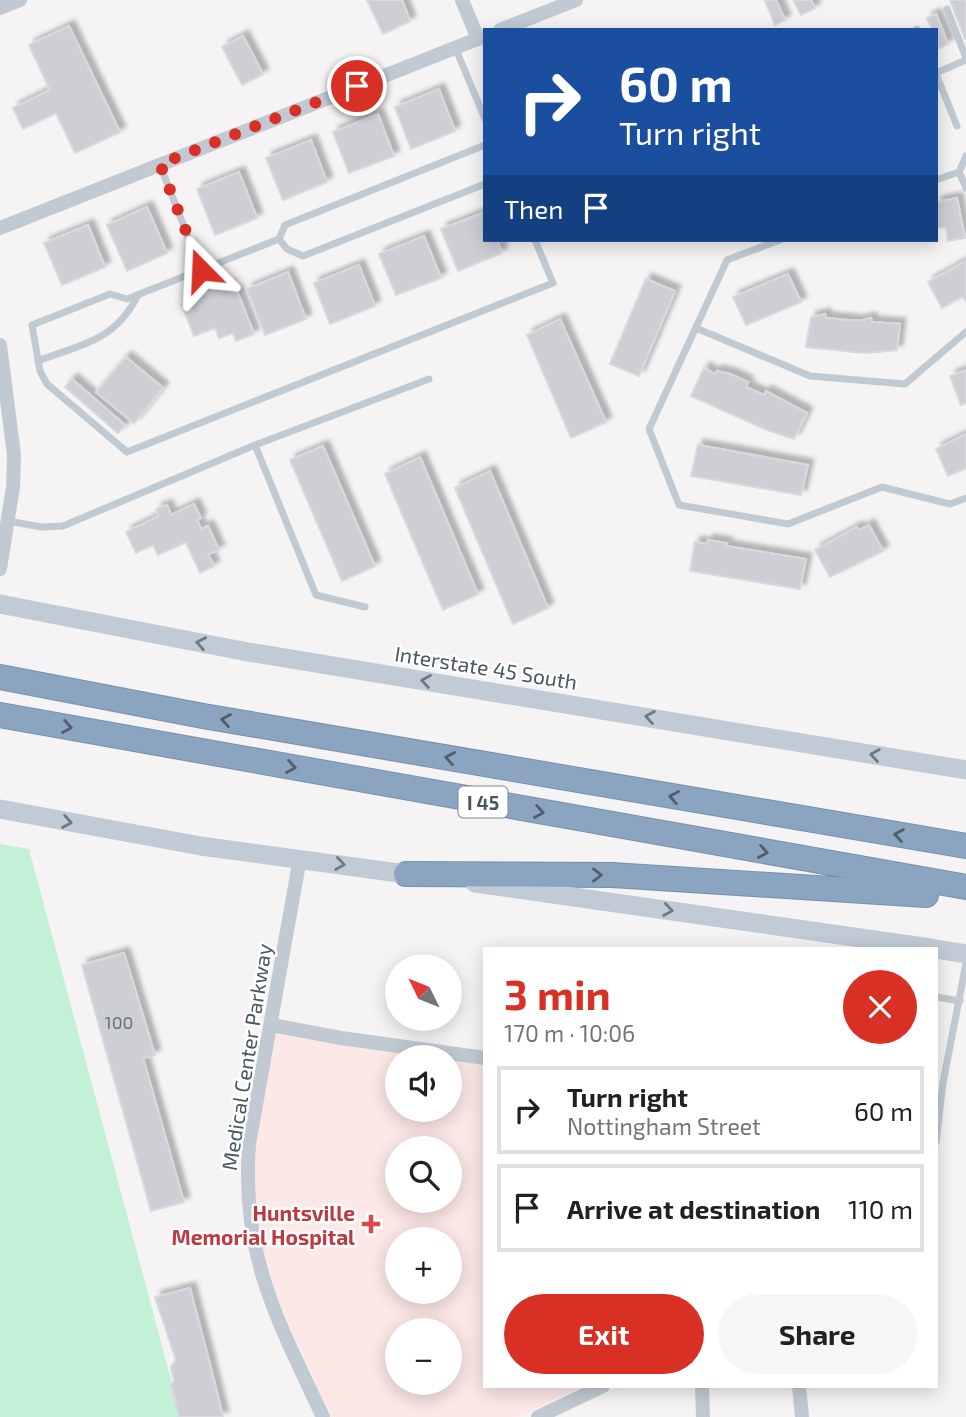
<!DOCTYPE html>
<meta charset="utf-8">
<style>
body{margin:0;font-family:"Exo 2",sans-serif;background:#f6f6f6;color:#202124;height:100vh;display:flex;flex-direction:column;font-size:26px;white-space:nowrap}
*{box-sizing:border-box;margin:0}
p{font-size:23px;color:#757577}
.icon{flex:none;width:38px;height:38px;fill:none;stroke:currentColor;stroke-width:2;stroke-linecap:round;stroke-linejoin:round}
.map{position:relative;flex:1;overflow:hidden}
.panel{position:absolute;left:483px;top:947px;width:455px;height:441px;display:flex;flex-direction:column;background:#fff;border-radius:0px;box-shadow:0 4px 18px #0003}
.panel>*{flex:none}
.banner{position:absolute;left:483px;top:28px;width:455px;height:214px;border-radius:0px;box-shadow:0 4px 18px #0003;background:#1a4fa0;color:#fff;overflow:hidden}
.needle{width:46px;rotate:313deg}
.buttons{position:absolute;left:385px;top:954px;display:grid;gap:14px}
.buttons a{display:grid;place-items:center;width:77px;height:77px;border-radius:50%;background:#fff;box-shadow:0 4px 18px #0003;font-size:35px}
.pin{position:absolute;display:grid;place-items:center;width:60px;height:60px;color:#fff;margin:-30px;border:4px solid #fff;border-radius:50%;box-shadow:0 2px 7px #0007}
.me{position:absolute;width:77px;margin:-38px;rotate:339deg;stroke-linejoin:round;filter:drop-shadow(0 0 5px #0008)}
.turn{display:flex;align-items:center;gap:24px;height:147px;padding:0 21px;font-size:32px}
.turn .icon{width:91px;height:91px;stroke-width:2.5}
.turn b{display:block;font-size:49px;line-height:60px}
.then{display:flex;align-items:center;height:66px;padding:0 21px;background:#0003;gap:14px;font-size:26px}
.round{display:grid;place-items:center;flex:none;width:74px;height:74px;border-radius:37px;background:#f6f6f6}
.overview{display:flex;align-items:center;justify-content:space-between;height:119px;padding:0 21px}
h1{font-size:42px;font-weight:700;line-height:52px;color:#d93025}
.action{display:flex;gap:14px;margin-top:auto;padding:14px 21px}
.action a{flex:1;height:80px;border-radius:42px;background:#d93025;color:#fff;font-size:28px;font-weight:700;line-height:80px;text-align:center}
.action a+a{background:#f6f6f6;color:#202124}
ul{padding:0;list-style:none}
li{display:flex;align-items:center;gap:21px;height:88px;margin:0 14px 10px;padding:0 7px;border:4px solid #e0e0e0;border-radius:0px}
li div{flex:1}
li b{display:block;font-size:26px}
li em{font-style:normal}
.map>svg:first-child{display:block}
.medical{fill:#fce8e6;fill-rule:evenodd}
.green{fill:#c3f1d5}
.building{fill:#cdcfd5;stroke:#d7d9de;stroke-width:2;filter:url(#shadow)}
.lines{fill:none;stroke-linecap:round;stroke-linejoin:round}
.highway-casing{stroke:#7690ad;stroke-width:26}
.lane{stroke:#c1cad2;stroke-width:7}
.street{stroke:#c1cad2;stroke-width:14}
.secondary{stroke:#c1cbd6;stroke-width:19}
.highway{stroke:#8ba5c1;stroke-width:24}
.oneway{stroke:#6e7984}
.oneway2{stroke:#505e6b}
.route{stroke:#d93025;stroke-width:12;stroke-dasharray:0 21.6}
.health-dot{fill:#e0444e;stroke:#fff;stroke-width:2.5}
.labels{text-anchor:middle;dominant-baseline:central;stroke-width:5;stroke-linejoin:round;paint-order:stroke}
.number-label{font-size:18px;fill:#6b747e}
.shield{fill:#fff;stroke:#808990;stroke-width:2}
.shield-label{font-size:19px;font-weight:bold;fill:#4a5661}
.street-label{font-size:21px;fill:#4a5661;stroke:#fff}
.health-label{font-size:21px;font-weight:bold;fill:#be3a42;stroke:#fff;text-anchor:end}
</style>
<div class="map">
<svg width="966" height="1417" viewBox="0 0 966 1417">
<defs>
<filter id="shadow"><feDropShadow dx="5.5" dy="-5.5" stdDeviation="2" flood-color="#0004"/></filter>
</defs>
<rect width="100%" height="100%" fill="#f5f3f3"/>
<!-- medical -->
<path class="medical" d="M277,1031L434,1057H397V1110H450V1060L485,1066V1386H582L519,1417H331L269,1280L254,1210V1153ZM397,1148H450V1200H397ZM397,1239H450V1292H397ZM397,1330H450V1382H397Z"/>
<!-- green -->
<path class="green" d="M0,844L29,849L181,1417H0Z"/>
<!-- building -->
<path class="building" d="M367,0H402L410,21L383,34Z
M776,0L785,20L775,25L765,1Z
M793,0H811L815,8L801,15Z
M950,0H966V39H965Z
M936,14L948,44L939,48L936,30H932L927,18Z
M69,26L120,132L75,153L56,113L23,129L13,108L50,90L29,45Z
M243,36L263,74L242,85L222,47Z
M439,89L455,131L411,149L395,107Z
M378,114L394,156L349,173L333,132Z
M311,140L327,182L283,200L266,158Z
M239,172L257,218L215,235L197,189Z
M957,198L965,238L948,241L946,227L937,228L936,202Z
M147,207L167,253L127,271L107,225Z
M485,212V240H497L502,253L458,271L441,229Z
M88,225L105,267L62,285L44,243Z
M424,236L441,278L396,295L379,254Z
M966,261V301L962,297L942,308L928,282Z
M359,265L375,306L330,324L314,283Z
M288,272L306,319L265,335L247,289Z
M788,274L801,302L746,325L733,297Z
M646,279L675,291L639,376L610,364Z
M229,286L232,293L237,291L254,334L236,341L233,333L219,338L215,328L194,336L182,305L220,287L221,289Z
M825,314L826,318L859,321L871,318L872,322L900,324L897,350L865,353L806,347L811,317Z
M560,319L606,422L571,438L527,335Z
M126,357L163,388L134,423L96,392Z
M704,368L715,374L717,371L730,374L748,382L746,387L764,395L766,391L807,413L794,439L767,430L691,396Z
M966,370V403L961,405L950,376Z
M72,379L125,425L118,433L65,387Z
M966,434V468L948,476L936,449Z
M698,445L808,465L801,495L691,476Z
M323,446L375,566L342,581L290,460Z
M420,457L478,594L443,610L385,474Z
M490,471L548,608L513,624L455,488Z
M194,504L201,518L197,520L201,529L208,526L219,550L208,554L214,566L200,573L186,542L158,555L153,545L136,553L126,532L159,516L156,509L167,505L171,515Z
M869,525L883,551L830,577L815,550L857,527L859,530Z
M708,540L727,543L726,546L806,559L800,589L690,571L695,542L707,544Z
M124,953L155,1055L143,1058L184,1202L151,1211L82,965Z
M190,1288L212,1372L223,1417H179L171,1385L174,1381L171,1367L176,1360L155,1297Z"/>
<g class="lines">
<defs>
<path id="highway" d="M0,677L203,716L966,846
M0,715L966,887
M406,874L612,875L926,895"/>
</defs>
<!-- highway casing -->
<use href="#highway" class="highway-casing"/>
<!-- lane -->
<path class="lane" d="M947,9L966,58
M917,29V30
M455,47L485,119
M936,73L966,60
M936,74L957,126
M485,145L285,225L279,239L287,249L303,256L485,184
M966,156L959,172L966,188
M160,165L201,270
M936,180L959,172
M279,239L127,299L110,294L32,325L40,371L47,384L127,452L553,283L535,240
M780,240L727,260L649,429L679,505L788,524L882,487L950,504L966,498
M696,328L810,376L905,384L966,332
M38,361C84,343 115,341 138,295
M255,445L316,595L365,607
M8,521L41,527L63,526L255,445L429,379
M936,997L960,1001
M936,1142L943,1083L966,963"/>
<!-- street -->
<path class="street" d="M462,0L478,39
M0,8L20,0
M500,30L576,0
M0,228L485,36
M0,345L14,455L13,487L0,569
M300,858L249,1144C241,1256 277,1319 323,1417
M272,1025L341,1038L485,1058
M702,1386L703,1417
M799,1386L802,1417
M538,1417L603,1386"/>
<!-- secondary -->
<path class="secondary" d="M0,604L248,652L966,770
M0,809L201,846L421,876
M475,883L931,948
M936,949L966,954"/>
<!-- highway -->
<use href="#highway" class="highway"/>
</g>
<!-- one-way arrows -->
<defs><path id="oneway-chevron" d="M-2-3.5L2.5 0L-2 3.5" fill="none" stroke-width="1.6" stroke-linecap="round" stroke-linejoin="round" transform="scale(1.75)"/></defs>
<g class="oneway">
<use href="#oneway-chevron" transform="translate(201 643) rotate(-169)"/>
<use href="#oneway-chevron" transform="translate(426 681) rotate(-171)"/>
<use href="#oneway-chevron" transform="translate(650 717) rotate(-171)"/>
<use href="#oneway-chevron" transform="translate(875 755) rotate(-171)"/>
<use href="#oneway-chevron" transform="translate(67 822) rotate(10)"/>
<use href="#oneway-chevron" transform="translate(340 864) rotate(8)"/>
<use href="#oneway-chevron" transform="translate(668 910) rotate(8)"/>
</g>
<g class="oneway2">
<use href="#oneway-chevron" transform="translate(226 720) rotate(-170)"/>
<use href="#oneway-chevron" transform="translate(67 727) rotate(10)"/>
<use href="#oneway-chevron" transform="translate(450 758) rotate(-170)"/>
<use href="#oneway-chevron" transform="translate(291 767) rotate(10)"/>
<use href="#oneway-chevron" transform="translate(674 797) rotate(-170)"/>
<use href="#oneway-chevron" transform="translate(539 812) rotate(10)"/>
<use href="#oneway-chevron" transform="translate(899 835) rotate(-171)"/>
<use href="#oneway-chevron" transform="translate(763 852) rotate(10)"/>
<use href="#oneway-chevron" transform="translate(597 875)"/>
</g>
<g class="lines">
<!-- route -->
<path class="route" d="M201,270L160,164L357,86"/>
</g>
<!-- markers -->
<path class="health-dot" d="M367.5 1213.5h7v7h7v7h-7v7h-7v-7h-7v-7h7z"/>
<g class="labels">
<!-- number labels -->
<g class="number-label">
<text x="119" y="1022">100</text>
</g>
<!-- shield labels -->
<rect class="shield" x="458.5" y="786.5" width="49" height="31" rx="5"/>
<g class="shield-label">
<text x="483" y="802">I 45</text>
</g>
<!-- street labels -->
<g class="street-label">
<text transform="translate(486 667) rotate(9)">Interstate 45 South</text>
<text transform="translate(246 1057) rotate(-81)">Medical Center Parkway</text>
</g>
<!-- health labels -->
<g class="health-label">
<text x="355" y="1212">Huntsville<tspan x="355" dy="24">Memorial Hospital</tspan></text>
</g>
</g>
</svg>
<div class="buttons">
<a><svg class="needle" viewBox="-14 -14 28 28"><path d="M0-13l5 13h-10z" fill="#e53935"/><path d="M0 13l5-13h-10z" fill="#757577"/></svg></a>
<a><svg class="icon" aria-label="sound" viewBox="0 0 24 24"><path d="M4 9h4l5-4v14l-5-4H4zM17 9q2 3 0 6"/></svg></a>
<a><svg class="icon" aria-label="search" viewBox="0 0 24 24"><circle cx="10" cy="10" r="6"/><path d="M15 15l6 6"/></svg></a>
<a>+</a>
<a>−</a>
</div>
<div class="pin" style="left:357px;top:86px;background:#d93025"><svg class="icon" aria-label="arrive" viewBox="0 0 24 24"><path d="M6 21V4h12l-3 4 3 4H6"/></svg></div>
<svg class="me" style="left:201px;top:270px" viewBox="-20 -20 40 40"><path d="M0-17L14 15 0 8-14 15z" fill="#d93025" stroke="#fff" stroke-width="4"/></svg>
<div class="banner">
<div class="turn"><svg class="icon" aria-label="right" viewBox="0 0 24 24"><path d="M7 20v-9h11M14 6l5 5-5 5"/></svg><div><b>60 m</b>Turn right</div></div>
<div class="then">Then<svg class="icon" aria-label="arrive" viewBox="0 0 24 24"><path d="M6 21V4h12l-3 4 3 4H6"/></svg></div>
</div>
<section class="panel">
<div class="overview"><div><h1>3 min</h1><p>170 m · 10:06</p></div><a class="round" style="background:#d93025;color:#fff"><svg class="icon" aria-label="close" viewBox="0 0 24 24"><path d="M6 6l12 12M18 6L6 18"/></svg></a></div>
<ul>
<li><svg class="icon" aria-label="right" viewBox="0 0 24 24"><path d="M7 20v-9h11M14 6l5 5-5 5"/></svg><div><b>Turn right</b><p>Nottingham Street</p></div><em>60 m</em></li>
<li><svg class="icon" aria-label="arrive" viewBox="0 0 24 24"><path d="M6 21V4h12l-3 4 3 4H6"/></svg><div><b>Arrive at destination</b></div><em>110 m</em></li>
</ul>
<div class="action"><a>Exit</a><a>Share</a></div>
</section>
</div>
